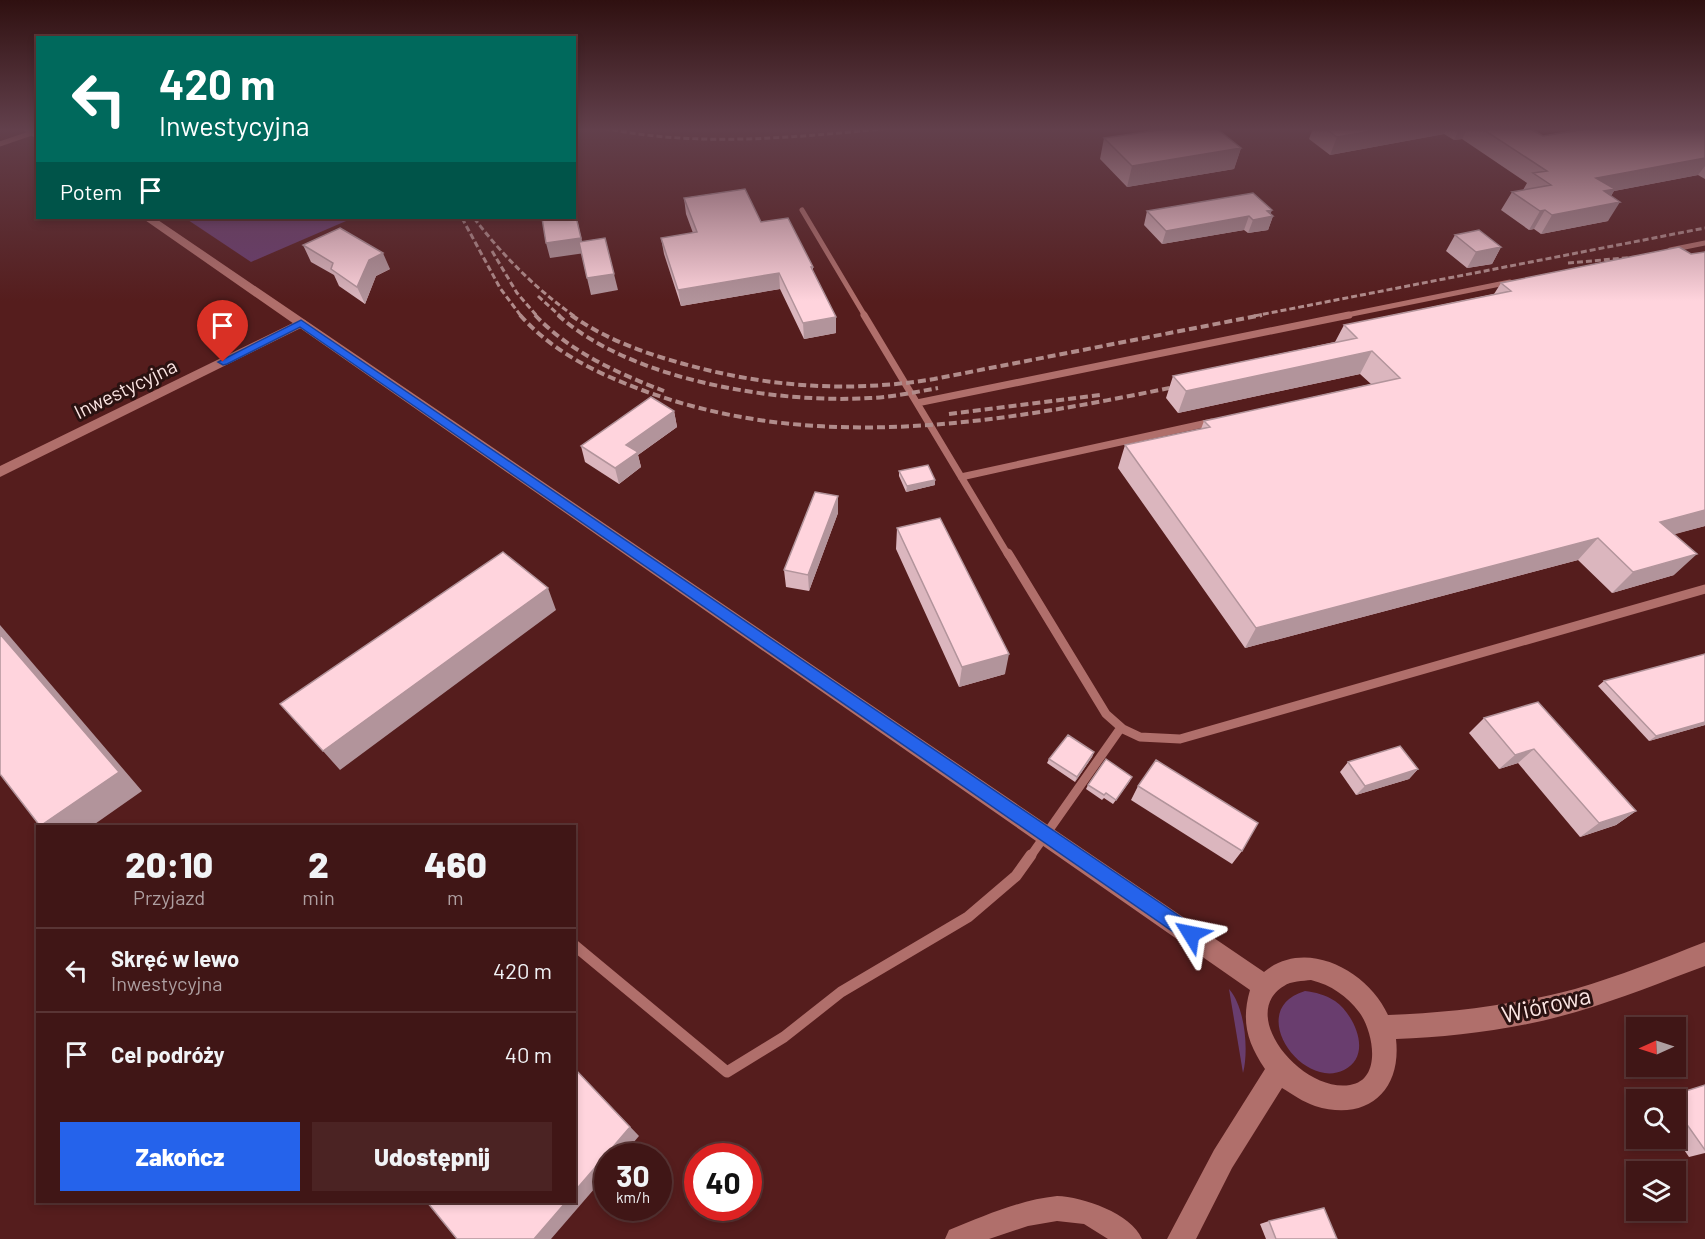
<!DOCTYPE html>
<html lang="pl">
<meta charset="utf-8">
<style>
body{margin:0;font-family:Barlow,sans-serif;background:#4b2323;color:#f1f3f6;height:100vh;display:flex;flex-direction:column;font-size:22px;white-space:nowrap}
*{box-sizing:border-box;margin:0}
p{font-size:20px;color:#ae9fa1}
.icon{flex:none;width:33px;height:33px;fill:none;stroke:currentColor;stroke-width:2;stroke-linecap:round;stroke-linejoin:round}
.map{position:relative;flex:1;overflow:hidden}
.details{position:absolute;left:36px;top:825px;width:540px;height:378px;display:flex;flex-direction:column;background:#401616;border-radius:0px;box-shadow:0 3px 9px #0003,0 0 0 2px #593535}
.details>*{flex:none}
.top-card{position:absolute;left:36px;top:36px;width:540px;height:183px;border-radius:0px;box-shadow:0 3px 9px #0003,0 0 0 2px #593535;background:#00695c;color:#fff;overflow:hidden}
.needle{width:39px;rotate:267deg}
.controls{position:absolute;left:1626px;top:1017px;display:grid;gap:12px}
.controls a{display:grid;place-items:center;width:60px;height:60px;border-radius:0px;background:#401616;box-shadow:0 3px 9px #0003,0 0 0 2px #593535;font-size:30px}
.speed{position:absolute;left:594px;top:1143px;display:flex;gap:12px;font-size:30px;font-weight:700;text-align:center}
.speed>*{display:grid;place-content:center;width:78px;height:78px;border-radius:50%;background:#401616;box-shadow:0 3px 9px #0003,0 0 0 2px #593535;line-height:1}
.speed small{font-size:15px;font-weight:400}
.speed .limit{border:9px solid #d22;background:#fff;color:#111}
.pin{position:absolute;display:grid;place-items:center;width:51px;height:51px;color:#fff;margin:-62px -26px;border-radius:50% 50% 50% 0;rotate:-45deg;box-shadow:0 0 6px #0007}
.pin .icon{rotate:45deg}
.me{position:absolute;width:66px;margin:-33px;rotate:305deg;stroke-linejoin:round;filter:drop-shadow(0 0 4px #0008)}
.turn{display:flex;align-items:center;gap:21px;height:126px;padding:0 24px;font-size:27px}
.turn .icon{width:78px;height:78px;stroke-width:2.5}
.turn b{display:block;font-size:42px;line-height:51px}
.then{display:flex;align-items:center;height:57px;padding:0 24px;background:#0003;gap:12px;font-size:22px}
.eta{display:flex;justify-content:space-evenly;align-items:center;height:102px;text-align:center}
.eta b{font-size:36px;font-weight:800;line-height:42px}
.primary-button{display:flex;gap:12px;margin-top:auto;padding:12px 24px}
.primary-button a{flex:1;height:69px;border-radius:0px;background:#2563eb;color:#fff;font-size:24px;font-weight:800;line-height:69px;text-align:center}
.primary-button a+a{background:#4b2323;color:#f1f3f6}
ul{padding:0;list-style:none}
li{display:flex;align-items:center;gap:18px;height:84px;padding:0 24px;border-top:2px solid #593535}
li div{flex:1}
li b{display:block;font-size:22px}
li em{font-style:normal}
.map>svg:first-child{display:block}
.green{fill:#693d6e}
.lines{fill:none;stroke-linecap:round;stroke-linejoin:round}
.lane-far3{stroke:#b06f6b;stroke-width:5}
.lane-far2{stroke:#b06f6b;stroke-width:7}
.lane-far1{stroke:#b06f6b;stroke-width:9}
.lane{stroke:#b06f6b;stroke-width:11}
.street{fill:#b06f6b;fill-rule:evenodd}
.secondary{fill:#b06f6b;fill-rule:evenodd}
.rail-far1{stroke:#b18c8b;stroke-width:3;stroke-dasharray:6 3;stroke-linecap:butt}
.rail{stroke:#b18c8b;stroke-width:4;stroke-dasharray:8 4;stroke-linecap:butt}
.wall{fill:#dbb6be}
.shaded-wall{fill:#b2949b}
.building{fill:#ffd4dd;stroke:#b2949b;stroke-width:1.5}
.route{fill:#2563eb;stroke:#184099;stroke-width:1.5}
.labels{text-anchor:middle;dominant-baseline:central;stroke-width:6;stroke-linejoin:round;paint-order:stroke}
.street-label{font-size:20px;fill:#fbe5e3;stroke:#2b1211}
.near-street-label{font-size:24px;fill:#fbe5e3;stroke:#2b1211}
</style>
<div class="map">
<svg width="1705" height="1239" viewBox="0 0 1705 1239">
<rect width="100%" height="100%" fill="#551d1d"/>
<!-- green -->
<path class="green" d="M185,218H353L251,262Z
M1229,989C1245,1007 1249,1050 1243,1073Z
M1305,991C1315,992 1326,995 1335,1001C1355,1015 1373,1056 1344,1070C1302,1091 1244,1009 1305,991Z"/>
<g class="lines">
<!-- lane-far3 -->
<path class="lane-far3" d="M0,144L32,133
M802,210L865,316
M1670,250L1705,243
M1342,316L1510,282"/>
<!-- lane-far2 -->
<path class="lane-far2" d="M864,315L1008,555
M917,403L1349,315
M961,477L1212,422"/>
<!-- lane-far1 -->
<path class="lane-far1" d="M1008,553L1106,714L1123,729L1140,737L1180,739L1705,589
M1030,857L1120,729"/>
<!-- lane -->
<path class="lane" d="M574,945L727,1072L784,1037L841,992L968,917L1016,876L1031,855"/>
<!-- street -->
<path class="street" d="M301,319L305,320L307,323L305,326L0,477V466Z
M1057,1196C1083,1197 1131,1213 1142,1239H1108L1084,1224L1057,1221L1028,1226L989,1239H945L949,1230C984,1216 1019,1200 1057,1196Z"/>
<!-- secondary -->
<path class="secondary" d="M20,128H31L38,132V140Z
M142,218H155L1264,972C1306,937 1368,971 1388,1015C1451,1013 1514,1005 1575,989C1619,976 1662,959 1705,942V966C1662,982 1620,999 1576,1012C1518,1029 1456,1037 1396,1039C1402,1092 1366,1122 1315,1106C1303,1102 1292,1094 1282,1088L1232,1168L1196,1239H1167L1214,1150L1265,1069C1247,1042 1241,1021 1250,990ZM1311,980C1331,985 1347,996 1359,1012C1373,1030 1383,1080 1350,1085C1301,1093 1237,1014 1284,986C1291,981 1303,981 1311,980Z"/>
<!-- rail-far1 -->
<path class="rail-far1" d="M603,128C700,148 795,137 893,128
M462,218L500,288L521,316
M474,218C503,256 535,288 574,316
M492,251L517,293L537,316
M1568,263L1648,256
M538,296L560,316
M1254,316L1705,228"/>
<!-- rail -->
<path class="rail" d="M520,315C553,352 596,373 642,390C819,456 1004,422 1184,385
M535,315C570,352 617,373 664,391
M558,315C629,380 777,404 870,398C893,397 916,392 938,388
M571,315C605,339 644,353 684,364C767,387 849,393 934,379L1262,315
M949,414L1100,395"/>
</g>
<!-- wall -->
<path class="wall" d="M1313,128H1529L1543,136L1574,130L1570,128H1705V179L1698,175L1614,191L1611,196L1608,221L1541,234L1534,229L1529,230L1501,210L1512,192L1523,190L1527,183L1462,139L1454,140L1444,134L1330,155L1309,139Z
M1104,138L1241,148L1234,169L1127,187L1100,159Z
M684,198L761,222L813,267V272L836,333L804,339L780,289L681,306L664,254L661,238L693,233L686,214Z
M1272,210L1270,214L1273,216L1268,230L1248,233L1244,230L1162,244L1144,225L1147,211Z
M1455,235L1501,247L1492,264L1467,268L1446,251Z
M303,245L390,269L376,276L365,304L339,286L334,275L311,262Z
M1705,252V526L1674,534V575L1612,593L1578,560L1245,648L1118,468L1125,445L1201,429L1204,421L1371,384L1360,374L1178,413L1166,398L1173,376L1335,342L1344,325L1494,294L1501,283Z
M674,411L677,427L638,455L641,467L619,484L585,462L581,446Z
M899,471L935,480V485L906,492L899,476Z
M838,496V513L809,591L786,587L784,570Z
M897,528L1005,674L959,687L896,549Z
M1705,654V725L1649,741L1598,686L1604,681Z
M1484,718L1636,811L1616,825L1580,837L1518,763L1499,769L1469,733Z
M1094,752L1092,757L1075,782L1047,763L1049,759Z
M1348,762L1418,769L1409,779L1356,795L1340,772Z
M1130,781L1113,804L1104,798L1102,800L1086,789L1088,785Z
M1138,786L1242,851L1232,864L1131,800Z
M1705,1085V1153L1689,1157L1676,1138V1100H1660Z
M1269,1221L1337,1239H1266L1260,1224Z"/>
<!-- shaded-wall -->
<path class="shaded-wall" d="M1389,128H1447L1444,134L1330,155L1337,137Z
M1460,128H1468L1462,139L1454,140Z
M1241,148L1234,169L1127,187L1132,166Z
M1705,158V166L1698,175L1614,191L1604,205L1620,202L1608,221L1541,234L1552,215L1596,178Z
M574,207L585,253L550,258L546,243Z
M1272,210L1269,217L1273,216L1268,230L1248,233L1253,220L1267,211Z
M1545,210L1534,229L1529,230L1540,211Z
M1249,216L1244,230L1162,244L1166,231Z
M1501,247L1492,264L1467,268L1476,252Z
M383,253L390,269L376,276L365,304L357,287L369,260Z
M779,273L780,289L681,306L678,290Z
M614,274L618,290L591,295L587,278Z
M836,317V333L804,339L803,323Z
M1372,351L1360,374L1178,413L1186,391Z
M674,411L677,427L638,455L641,467L619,484L615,468L626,445Z
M935,480V485L906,492L907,486Z
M838,496V513L809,591L808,575Z
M1705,510V526L1639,544L1660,522Z
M1598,538L1578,560L1245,648L1256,628Z
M1697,554L1674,575L1612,593L1633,572Z
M548,588L556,610L340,770L323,751Z
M0,625L142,791L92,826H40L0,634Z
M1009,654L1005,674L959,687L962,667Z
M1705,722V725L1649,741L1656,736Z
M1534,749L1518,763L1499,769L1515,755Z
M1094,752L1092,757L1075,782L1077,777Z
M1418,769L1409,779L1356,795L1365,786Z
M1636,811L1616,825L1580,837L1599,823Z
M574,1068L639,1136L622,1156H608V1173L551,1239H534L566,1202H574Z"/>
<!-- building -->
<path class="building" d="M1172,128H1216L1241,148L1132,166L1104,138Z
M1325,128H1389L1337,137Z
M1481,128H1529L1543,136L1592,128H1705V158L1596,178L1615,189L1604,191L1620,202L1552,215L1545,210L1540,211L1512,192L1551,185L1533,173L1547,171Z
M745,189L761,222L788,218L813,267H811L836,317L803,323L779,273L678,290L661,238L697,232L684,198Z
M1253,193L1272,210L1267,211L1273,216L1253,220L1249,216L1166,231L1147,211Z
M574,208L581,238L546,243L542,218H574Z
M340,228L383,253L369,260L357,287L331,269L333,263L303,245Z
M1479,230L1501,247L1476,252L1455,235Z
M605,238L614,274L587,278L579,242Z
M1679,247L1691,254L1705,252V510L1660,522L1697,554L1633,572L1598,538L1256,628L1125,445L1210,427L1204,421L1400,378L1372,351L1186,391L1173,376L1357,338L1344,325L1511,291L1501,283Z
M651,397L674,411L626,445L638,452L615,468L581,446Z
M928,465L935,480L907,486L899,471Z
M815,492L838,496L808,575L784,570Z
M940,518L1009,654L962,667L897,528Z
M503,552L548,588L323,751L280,704Z
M0,634L119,772L40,826L0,774Z
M1705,654V722L1656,736L1604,681Z
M1538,702L1636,811L1599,823L1534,749L1515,755L1484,718Z
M1068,735L1094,752L1077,777L1049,759Z
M1400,746L1418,769L1365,786L1348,762Z
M1106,759L1132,777L1116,800L1106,793L1104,795L1088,785Z
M1156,760L1258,823L1242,851L1138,786Z
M574,1068L630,1127L574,1192Z
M1705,1085V1150L1676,1109V1100H1668L1667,1097Z
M427,1202H566L534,1239H457Z
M1324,1208L1337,1239H1276L1269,1221Z"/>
<!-- sky -->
<linearGradient id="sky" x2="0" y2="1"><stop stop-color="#2f1010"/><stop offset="0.43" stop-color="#62404c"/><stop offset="1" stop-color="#62404c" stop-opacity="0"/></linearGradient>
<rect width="1705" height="301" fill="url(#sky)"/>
<!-- route -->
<path class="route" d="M301,320L1197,928L1200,934L1197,940L1191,942L1185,940L300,327L227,364L223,365L218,362Z"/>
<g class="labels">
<!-- street labels -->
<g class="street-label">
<text transform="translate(125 388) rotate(-26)">Inwestycyjna</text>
</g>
<!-- near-street labels -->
<g class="near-street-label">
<text transform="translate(1546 1004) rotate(-13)">Wiórowa</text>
</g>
</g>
</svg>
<div class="controls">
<a><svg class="needle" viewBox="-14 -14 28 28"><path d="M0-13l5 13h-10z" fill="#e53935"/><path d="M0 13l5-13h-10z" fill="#ae9fa1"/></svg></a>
<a><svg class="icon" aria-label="search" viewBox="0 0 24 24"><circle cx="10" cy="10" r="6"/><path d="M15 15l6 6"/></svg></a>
<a><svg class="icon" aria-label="layers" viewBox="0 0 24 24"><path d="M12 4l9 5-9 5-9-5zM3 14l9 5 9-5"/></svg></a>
</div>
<div class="speed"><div>30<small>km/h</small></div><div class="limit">40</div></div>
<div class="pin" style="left:223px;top:362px;background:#d93025"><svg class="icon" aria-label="arrive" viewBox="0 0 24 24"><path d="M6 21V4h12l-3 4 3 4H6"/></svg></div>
<svg class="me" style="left:1191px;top:934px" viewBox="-20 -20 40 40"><path d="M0-17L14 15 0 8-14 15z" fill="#2563eb" stroke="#fff" stroke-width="4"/></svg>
<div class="top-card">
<div class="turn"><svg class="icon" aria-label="left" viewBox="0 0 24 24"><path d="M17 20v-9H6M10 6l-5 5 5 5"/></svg><div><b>420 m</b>Inwestycyjna</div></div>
<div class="then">Potem<svg class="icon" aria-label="arrive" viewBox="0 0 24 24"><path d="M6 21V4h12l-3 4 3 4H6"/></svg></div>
</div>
<section class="details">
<div class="eta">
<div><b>20:10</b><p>Przyjazd</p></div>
<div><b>2</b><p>min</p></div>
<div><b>460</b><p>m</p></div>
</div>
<ul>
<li><svg class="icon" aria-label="left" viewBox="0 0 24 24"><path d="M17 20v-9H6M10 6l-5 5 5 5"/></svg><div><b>Skręć w lewo</b><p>Inwestycyjna</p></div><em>420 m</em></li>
<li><svg class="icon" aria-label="arrive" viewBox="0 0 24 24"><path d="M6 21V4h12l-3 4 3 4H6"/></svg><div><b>Cel podróży</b></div><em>40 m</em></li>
</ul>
<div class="primary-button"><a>Zakończ</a><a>Udostępnij</a></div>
</section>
</div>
